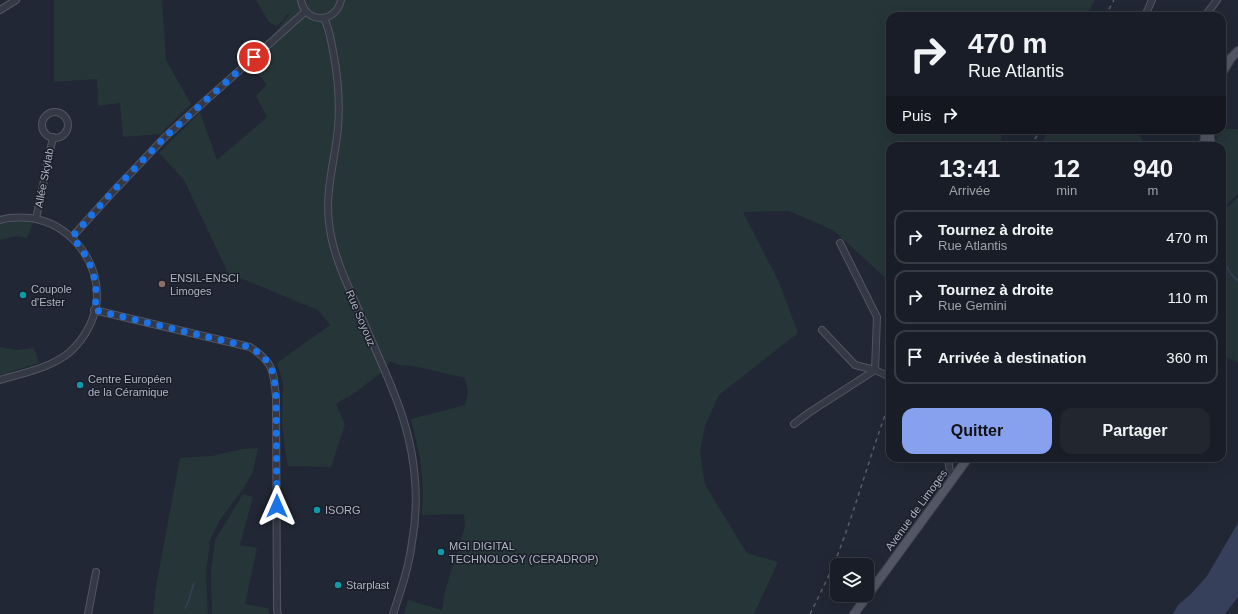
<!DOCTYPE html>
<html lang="fr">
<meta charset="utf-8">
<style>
body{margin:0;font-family:Arial,sans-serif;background:#22262f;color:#f1f3f6;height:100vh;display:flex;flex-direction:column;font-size:15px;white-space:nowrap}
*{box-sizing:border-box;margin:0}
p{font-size:13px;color:#9fa2a7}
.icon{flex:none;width:22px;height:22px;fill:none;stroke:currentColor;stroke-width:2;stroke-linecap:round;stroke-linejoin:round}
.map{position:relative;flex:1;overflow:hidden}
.drawer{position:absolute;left:886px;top:142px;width:340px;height:320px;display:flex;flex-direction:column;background:#191d27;border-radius:12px;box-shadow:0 4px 16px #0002,0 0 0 1px #373b44}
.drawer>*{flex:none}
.top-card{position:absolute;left:886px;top:12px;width:340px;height:122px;border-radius:12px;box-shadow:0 4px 16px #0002,0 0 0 1px #373b44;background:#191d27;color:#f1f3f6;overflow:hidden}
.tools{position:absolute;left:830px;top:558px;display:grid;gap:8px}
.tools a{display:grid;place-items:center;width:44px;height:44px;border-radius:8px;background:#191d27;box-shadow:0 4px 16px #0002,0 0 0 1px #373b44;font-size:20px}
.pin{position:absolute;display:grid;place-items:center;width:34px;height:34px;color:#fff;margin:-17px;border:2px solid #fff;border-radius:50%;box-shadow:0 1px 4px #0007}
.me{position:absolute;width:44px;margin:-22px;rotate:0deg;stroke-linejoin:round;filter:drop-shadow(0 0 3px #0008)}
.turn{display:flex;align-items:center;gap:14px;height:84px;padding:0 16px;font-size:18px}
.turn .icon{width:52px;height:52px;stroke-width:2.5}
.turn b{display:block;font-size:28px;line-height:34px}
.then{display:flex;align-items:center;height:38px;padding:0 16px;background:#0003;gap:8px;font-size:15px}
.eta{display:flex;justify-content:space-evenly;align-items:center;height:68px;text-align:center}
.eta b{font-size:24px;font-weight:600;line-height:28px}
.primary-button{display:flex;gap:8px;margin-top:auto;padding:8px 16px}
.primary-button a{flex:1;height:46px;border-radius:12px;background:#87a1ee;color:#111;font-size:16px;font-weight:600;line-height:46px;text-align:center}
.primary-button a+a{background:#22262f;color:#f1f3f6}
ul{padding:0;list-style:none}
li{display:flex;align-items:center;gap:12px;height:54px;margin:0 8px 6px;padding:0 8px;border:2px solid #373b44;border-radius:12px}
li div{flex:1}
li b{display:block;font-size:15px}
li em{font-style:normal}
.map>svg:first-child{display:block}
.green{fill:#263538}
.water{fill:#36405a}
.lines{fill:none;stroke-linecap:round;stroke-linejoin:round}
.stream{stroke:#36405a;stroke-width:1.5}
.minor-casing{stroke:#525663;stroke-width:8}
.major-casing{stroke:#3e424e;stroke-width:10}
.minor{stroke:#343945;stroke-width:6}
.major{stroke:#525765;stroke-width:8}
.rail{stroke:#565c6c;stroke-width:1.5;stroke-dasharray:4 4;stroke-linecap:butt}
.route{stroke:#1a73e8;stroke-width:7;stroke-dasharray:0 12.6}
.education-dot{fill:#8d6e63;stroke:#1a1e29;stroke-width:1.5}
.culture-dot{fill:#0f9aa8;stroke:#1a1e29;stroke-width:1.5}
.labels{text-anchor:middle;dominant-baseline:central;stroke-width:3;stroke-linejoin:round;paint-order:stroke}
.street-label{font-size:11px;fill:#aeb3c2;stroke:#1a1e29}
.poi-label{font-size:11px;fill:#aeb3c2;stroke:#1a1e29;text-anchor:start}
</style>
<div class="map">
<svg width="1238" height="614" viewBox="0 0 1238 614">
<rect width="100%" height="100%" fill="#212734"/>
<!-- green -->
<path class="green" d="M54,0H162L166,60L191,104L160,134L123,137L120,103L98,106L97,79L54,82Z
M256,0H1095L1086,16H890V130H1002L1000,146H890V282L833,230L789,211L743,212L779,282L798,333L719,395L705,426L700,452L705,485L747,553L778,562L754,614H404L408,600L442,610L445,591L465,526L464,514L422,515L423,489L420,458L411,419L465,405L468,392L465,378L413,366L399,365L390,361L381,373L349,397H347L336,404L345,424L331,467L288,466L285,450L282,423L283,383L277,363L330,325L318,310L228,273L184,180L159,153L200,112L217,160L267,117L256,96L267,85L250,64L289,15L287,14L282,22L276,26L269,22Z
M1222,129H1238V194L1222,209V146H1217L1216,130H1222Z
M1049,130H1137L1141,138L1147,146H1040Z
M1238,197V362L1222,356V213Z
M19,221L33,223L27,238L16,236L0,240V224Z
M0,347L16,350L34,348L39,363L0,375Z
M258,448L253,472L245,486L220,520L208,544L210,543L206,573L208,614H153L156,586L180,458L212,456L242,449Z
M243,494L253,497L240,545L257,548L245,604L268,608L269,614H212L211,570L215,540Z"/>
<!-- water -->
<path class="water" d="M1238,523V597L1225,614H1173L1178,605L1191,594L1207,576Z"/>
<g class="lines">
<!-- stream -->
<path class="stream" d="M1222,257L1231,274L1238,281
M185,608C190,601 191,591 194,583"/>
<defs>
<path id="minor" d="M301,0C305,24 336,24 341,0
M0,10L16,0
M1145,16L1152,0
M1205,16L1217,0
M324,18C329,28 331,39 333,51C338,76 340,102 338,128C335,160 325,190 329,223C333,259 351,291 365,325C378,357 396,392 405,425C416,462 419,504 412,542C409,567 401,590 393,614
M42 125a13 13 0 1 1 26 0a13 13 0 1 1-26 0Z
M36,219L53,137
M0,220C10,217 20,217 30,218C68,223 97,257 97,296C97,317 85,338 70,352C51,368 23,373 0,380
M72,237L112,193L166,136L306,11
M840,243L877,317L875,370L890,377
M94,310L250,347C273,362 274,371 276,397L277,610L278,614
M822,330L855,365L875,370
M794,424L810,412L875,370
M948,458L950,472L953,477
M88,614L96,572"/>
<path id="major" d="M1222,73L1231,58L1238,51
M1209,130L1211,146
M1204,146L1205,135L1208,130
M854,614L968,458"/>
</defs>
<!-- minor casing -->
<use href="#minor" class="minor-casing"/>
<!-- major casing -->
<use href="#major" class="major-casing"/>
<!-- minor -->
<use href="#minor" class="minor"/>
<!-- major -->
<use href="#major" class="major"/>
<!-- rail -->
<path class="rail" d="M1105,16L1114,0
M1031,146L1040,130
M810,614C819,596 828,578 836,559C856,508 870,454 890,402"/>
</g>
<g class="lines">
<!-- route -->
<path class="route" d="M254,57L166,136L112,192L72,237C90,257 101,284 94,310L250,347L262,355L269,364L274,375L276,397L277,506"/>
</g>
<!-- markers -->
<circle class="education-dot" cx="162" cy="284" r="4"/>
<g class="culture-dot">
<circle cx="23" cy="295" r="4"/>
<circle cx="80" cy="385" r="4"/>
<circle cx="317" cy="510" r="4"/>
<circle cx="441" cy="552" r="4"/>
<circle cx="338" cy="585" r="4"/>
</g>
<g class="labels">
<!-- street labels -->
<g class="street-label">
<text transform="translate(44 178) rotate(-79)">Allée Skylab</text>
<text transform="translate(361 318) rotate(67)">Rue Soyouz</text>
<text transform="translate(916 510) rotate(-54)">Avenue de Limoges</text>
</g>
<!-- poi labels -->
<g class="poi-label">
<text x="170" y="278">ENSIL-ENSCI<tspan x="170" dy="13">Limoges</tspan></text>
<text x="31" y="289">Coupole<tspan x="31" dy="13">d'Ester</tspan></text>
<text x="88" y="379">Centre Européen<tspan x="88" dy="13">de la Céramique</tspan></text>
<text x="325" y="510">ISORG</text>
<text x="449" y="546">MGI DIGITAL<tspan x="449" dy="13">TECHNOLOGY (CERADROP)</tspan></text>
<text x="346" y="585">Starplast</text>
</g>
</g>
</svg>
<div class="tools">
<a><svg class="icon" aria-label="layers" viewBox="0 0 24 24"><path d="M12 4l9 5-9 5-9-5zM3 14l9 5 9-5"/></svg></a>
</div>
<div class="pin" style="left:254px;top:57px;background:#d93025"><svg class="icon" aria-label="arrive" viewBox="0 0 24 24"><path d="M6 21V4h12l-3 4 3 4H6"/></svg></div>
<svg class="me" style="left:277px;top:506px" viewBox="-20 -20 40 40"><path d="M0-17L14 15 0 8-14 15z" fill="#1a73e8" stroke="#fff" stroke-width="4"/></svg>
<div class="top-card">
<div class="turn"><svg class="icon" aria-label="right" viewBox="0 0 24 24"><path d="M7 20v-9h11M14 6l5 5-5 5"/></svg><div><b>470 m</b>Rue Atlantis</div></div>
<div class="then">Puis<svg class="icon" aria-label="right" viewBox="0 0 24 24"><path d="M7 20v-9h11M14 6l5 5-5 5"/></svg></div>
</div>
<section class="drawer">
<div class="eta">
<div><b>13:41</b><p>Arrivée</p></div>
<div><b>12</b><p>min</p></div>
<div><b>940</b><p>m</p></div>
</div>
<ul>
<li><svg class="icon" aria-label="right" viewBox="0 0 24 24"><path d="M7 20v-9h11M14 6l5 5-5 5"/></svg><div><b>Tournez à droite</b><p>Rue Atlantis</p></div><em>470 m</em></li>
<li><svg class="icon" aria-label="right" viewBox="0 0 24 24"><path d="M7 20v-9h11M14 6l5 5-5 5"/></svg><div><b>Tournez à droite</b><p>Rue Gemini</p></div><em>110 m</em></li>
<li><svg class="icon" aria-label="arrive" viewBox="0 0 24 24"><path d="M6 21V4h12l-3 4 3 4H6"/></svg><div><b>Arrivée à destination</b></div><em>360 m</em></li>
</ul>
<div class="primary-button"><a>Quitter</a><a>Partager</a></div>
</section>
</div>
